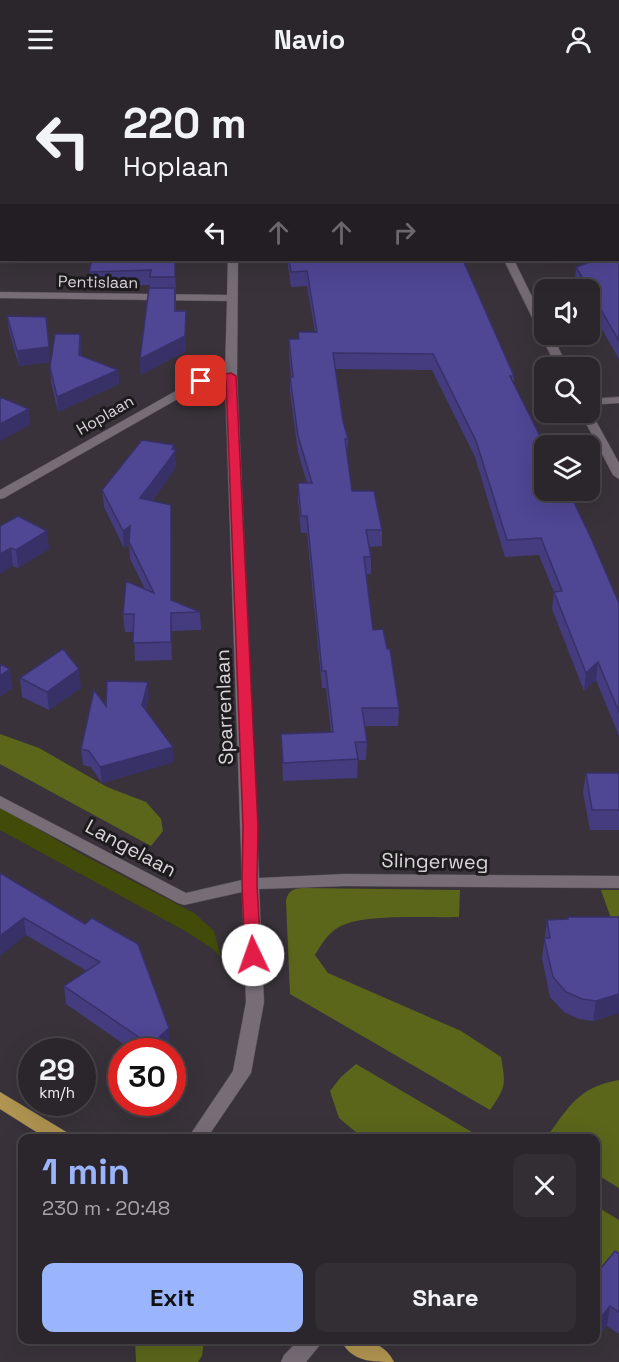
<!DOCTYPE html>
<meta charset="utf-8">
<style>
body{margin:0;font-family:"Space Grotesk",sans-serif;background:#332e34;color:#f1f3f6;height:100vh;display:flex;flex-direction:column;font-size:22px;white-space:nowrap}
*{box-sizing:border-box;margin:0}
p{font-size:20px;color:#a6a5a9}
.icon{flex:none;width:33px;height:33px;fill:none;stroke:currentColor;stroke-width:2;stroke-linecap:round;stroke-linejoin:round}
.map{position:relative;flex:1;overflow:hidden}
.sheet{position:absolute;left:18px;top:1056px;width:582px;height:210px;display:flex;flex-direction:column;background:#2b262c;border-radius:12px;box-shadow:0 6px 24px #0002,0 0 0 2px #474348}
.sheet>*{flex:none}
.top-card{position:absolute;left:0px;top:0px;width:620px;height:183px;box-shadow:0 6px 24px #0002,0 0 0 2px #474348;background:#2b262c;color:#f1f3f6;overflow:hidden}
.fabs{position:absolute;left:534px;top:201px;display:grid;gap:12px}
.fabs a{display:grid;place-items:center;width:66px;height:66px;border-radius:12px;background:#2b262c;box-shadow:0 6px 24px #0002,0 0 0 2px #474348;font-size:30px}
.speed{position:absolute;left:18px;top:960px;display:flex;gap:12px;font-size:30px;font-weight:700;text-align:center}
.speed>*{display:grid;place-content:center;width:78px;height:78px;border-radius:50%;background:#2b262c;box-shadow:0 6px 24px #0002,0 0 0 2px #474348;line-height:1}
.speed small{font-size:15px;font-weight:400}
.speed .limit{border:9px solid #d22;background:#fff;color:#111}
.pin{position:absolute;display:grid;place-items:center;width:51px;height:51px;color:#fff;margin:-26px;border-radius:12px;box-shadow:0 3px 9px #0006}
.me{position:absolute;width:66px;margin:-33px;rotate:357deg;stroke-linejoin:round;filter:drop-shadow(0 0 4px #0008)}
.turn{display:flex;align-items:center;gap:21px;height:126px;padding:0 24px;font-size:27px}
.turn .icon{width:78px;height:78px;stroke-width:2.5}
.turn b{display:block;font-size:42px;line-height:51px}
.lanes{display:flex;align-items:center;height:57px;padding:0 24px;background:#0003;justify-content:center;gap:30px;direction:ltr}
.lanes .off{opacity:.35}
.round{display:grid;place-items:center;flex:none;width:63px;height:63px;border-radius:12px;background:#332e34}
.overview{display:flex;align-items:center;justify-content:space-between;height:102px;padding:0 24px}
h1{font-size:36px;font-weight:700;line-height:45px;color:#9bb5fd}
.action{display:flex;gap:12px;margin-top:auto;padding:12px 24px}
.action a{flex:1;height:69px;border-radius:12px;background:#9bb5fd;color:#111;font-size:24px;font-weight:700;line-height:69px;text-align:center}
.action a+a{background:#332e34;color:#f1f3f6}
header{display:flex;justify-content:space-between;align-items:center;height:78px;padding:0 24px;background:#2b262c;font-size:27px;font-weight:700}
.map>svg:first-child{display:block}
.green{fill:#424b07}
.forest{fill:#5b661b}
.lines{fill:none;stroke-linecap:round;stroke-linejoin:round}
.minor-casing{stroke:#544e55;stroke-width:1}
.tertiary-casing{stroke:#544e55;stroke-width:1}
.primary-casing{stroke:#544e55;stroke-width:1}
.minor{fill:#766d76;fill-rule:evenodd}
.tertiary{fill:#766d76;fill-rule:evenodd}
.primary{fill:#b19551;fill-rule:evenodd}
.wall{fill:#443c7f}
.shaded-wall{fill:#373168}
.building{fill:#4f4694;stroke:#373168;stroke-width:1.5}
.route{fill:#e11d48;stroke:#92132f;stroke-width:1.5}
.labels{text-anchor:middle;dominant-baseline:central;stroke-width:6;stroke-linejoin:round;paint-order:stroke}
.far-street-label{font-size:16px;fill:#dad5da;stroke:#1e1b1e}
.street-label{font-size:20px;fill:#dad5da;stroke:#1e1b1e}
</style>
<header><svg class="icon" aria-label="menu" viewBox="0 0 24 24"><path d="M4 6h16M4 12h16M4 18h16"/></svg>Navio<svg class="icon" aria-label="person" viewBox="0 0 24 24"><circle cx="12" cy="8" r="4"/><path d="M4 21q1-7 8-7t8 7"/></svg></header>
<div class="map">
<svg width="619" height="1284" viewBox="0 0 619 1284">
<rect width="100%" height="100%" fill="#39323a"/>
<!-- green -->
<path class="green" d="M0,729L79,775L194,835L214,853L221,879L213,871L187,854L0,752Z"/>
<!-- forest -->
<path class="forest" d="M0,0H333L2,2L1,74Z
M0,656L39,670L107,709L146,724L161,741L163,753L151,768L0,686Z
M302,810L460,812L459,839C431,840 362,835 339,849C328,855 321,867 315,877L328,895L461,953L501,979C506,1007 506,1009 490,1032L290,916L286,823C288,813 292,811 302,810Z
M601,812H619V849H614Z
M356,986L482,1060H363L339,1040L330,1013L341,999Z
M619,1002V1110L596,1096V1060H546C569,1029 578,1009 619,1002Z
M596,1128L619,1142V1215L596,1206Z
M135,1262H204L202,1278L198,1284H136Z"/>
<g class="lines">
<defs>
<path id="minor" d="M464,0H472L473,2H465Z
M228,182H238L237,298L259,800L345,796L619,798V810L345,808L259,811L264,924L251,995L207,1060H188L233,993L246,924L242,814L184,827L178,825L0,730V718L186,815L242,802L225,302L204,306L4,420L0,421V412L197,301L225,296L227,223L0,220V214L227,217Z
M504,182H514L544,243V256H552L568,290H557Z
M619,319V325L590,327V321Z
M590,332L619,385V401L613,397L580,334H590Z
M299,1262H324L306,1284H281L284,1277Z"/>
<path id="tertiary" d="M618,136H619V142H618Z
M0,159H2V165H0Z"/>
<path id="primary" d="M0,1014L68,1055L70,1060H46L0,1031Z
M341,1262C361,1260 384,1263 394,1284C373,1284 351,1284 341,1262Z"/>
</defs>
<!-- minor casing -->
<use href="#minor" class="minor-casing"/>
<!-- tertiary casing -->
<use href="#tertiary" class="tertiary-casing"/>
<!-- primary casing -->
<use href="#primary" class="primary-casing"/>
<!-- minor -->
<use href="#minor" class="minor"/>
<!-- tertiary -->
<use href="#tertiary" class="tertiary"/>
<!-- primary -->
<use href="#primary" class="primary"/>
</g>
<!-- wall -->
<path class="wall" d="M619,149V281L590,230V212H579L575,203L576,189L589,184L581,182H618Z
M176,182V233L186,248V273L141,297L140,281L150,207L90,208L89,194Z
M287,182H463L514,298V305L619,525V658L596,602L584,613L552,531L554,514L539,477L505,479L475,379L432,292L335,291L343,343L348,361L347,377L352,413L382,452V468L369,469L371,479V496H366L373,552L399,630L398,648H364L367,664L366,682H358L357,700L283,703L281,656L331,654L326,610H322L307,455H301L298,422V405H307L298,374L290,314V299H291L289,277V261H298V254H315L307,208L291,209Z
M7,238L50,284L19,288L9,253Z
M80,256L81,278L118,292L119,306L58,334L51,304L50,289Z
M174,367L176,388L170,398L152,423L171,444L172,522L200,534L201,552L172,553V582L135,583L134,554H125L123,536L145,511L130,481L129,467L124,470L104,429L102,412Z
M0,448L49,471L18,490L13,488Z
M20,600L81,610L49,632L22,619Z
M149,619L146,632L174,684L102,705L91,689L83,687L81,671L106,628Z
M586,695H619V752H590L583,714Z
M0,795L85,846L170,967L163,974H135L66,926L64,908L87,893L26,857Z
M619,839V935L593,943L579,941L564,934L550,919L542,880L547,842Z
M619,1176V1256L607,1248L593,1265L588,1262H596V1196Z"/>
<!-- shaded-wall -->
<path class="shaded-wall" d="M175,182H176V214L175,199Z
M186,233V273L141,297L140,281Z
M80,256L81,270L80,291L79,277Z
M49,269L50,284L19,288L17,273Z
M118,292L119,306L58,334L57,319Z
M29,331L30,347L0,363V346Z
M174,367L176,388L170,398L141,437L140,420Z
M171,427V444L172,540L171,522Z
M130,448L129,467L124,470L123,453Z
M47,453L49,471L18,490L16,472Z
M11,470L13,488L0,496V476Z
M171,535L172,553V582L171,564Z
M598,584L596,602L584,613L586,595Z
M10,591L13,610L0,619V598Z
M79,591L81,610L49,632L47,614Z
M148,604L149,619L143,642L142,627Z
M173,669L174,684L102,705L100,689Z
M24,840L26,857L0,878V858Z
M619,916V935L593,943L596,923Z
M169,950L170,967L163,974H156L155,963Z
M600,1137L598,1147L596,1151V1142Z
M610,1228L607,1248L593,1265L594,1262H596L597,1245Z"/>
<!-- building -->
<path class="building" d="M342,0H387V2H344Z
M618,149H619V263L576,189L596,182H618Z
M92,182H175V199H150L151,192L89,194Z
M289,182H463L514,298H510L545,368L544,412H568L591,460L619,525V634L598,584L586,595L554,514L562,513L541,460L507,462L476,363L433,276L333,275L343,343L348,361H345L352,413H374L382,452H366L371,479H364L373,552L383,551L387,571H390L399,630H362L367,664H355L358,681L283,685L281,656L333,654L326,593H322L307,438H301L298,405H312L298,358L290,299H293L289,261H299L298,254H317L307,193L291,194Z
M149,210H175V233H186L185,258L140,281Z
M7,238L46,239L49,269L17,273Z
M55,256H80L79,277L118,292L57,319L50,289Z
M0,319L29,331L0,346Z
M142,362L174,367L172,371L176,372L169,382L140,420L171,427V522L200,534L171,535V564L133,565L134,536H123L126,503L154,515L129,464L130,448L123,453L102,412Z
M18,438L47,453L16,472L11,470L0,476V448Z
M63,571L79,591L47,614L20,600Z
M0,586L10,591L0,598Z
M107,603L148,604L142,627L173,669L100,689L89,673L81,671L94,612L106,628Z
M586,695H619V732H592Z
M0,795L85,846L92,840L138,866L169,950L155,963L140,960L64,908L100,884L24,840L0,858Z
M568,839H619V916L596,923L582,921L566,914L553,899L544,860H550L547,842L568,841Z
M596,1134L600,1137L596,1142Z
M615,1173L619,1176V1234L610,1228L597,1245H596V1196Z"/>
<!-- route -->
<path class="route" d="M231,295L236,298L258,749L257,806L261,877L259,881H247L245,877L242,806L243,749L226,302L201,306L196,303L201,300Z"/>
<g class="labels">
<!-- far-street labels -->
<g class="far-street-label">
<text transform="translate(98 204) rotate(1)">Pentislaan</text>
<text transform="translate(105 337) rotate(-30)">Hoplaan</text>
</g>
<!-- street labels -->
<g class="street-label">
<text transform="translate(224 629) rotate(-92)">Sparrenlaan</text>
<text transform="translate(131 770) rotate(28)">Langelaan</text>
<text transform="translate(435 783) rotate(1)">Slingerweg</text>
</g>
</g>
</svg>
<div class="fabs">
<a><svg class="icon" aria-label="sound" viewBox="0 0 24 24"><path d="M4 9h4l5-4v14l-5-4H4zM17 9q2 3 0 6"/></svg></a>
<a><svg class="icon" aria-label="search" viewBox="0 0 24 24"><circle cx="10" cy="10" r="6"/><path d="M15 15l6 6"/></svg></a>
<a><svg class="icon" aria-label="layers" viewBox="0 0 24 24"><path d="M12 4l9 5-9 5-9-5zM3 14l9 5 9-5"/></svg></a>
</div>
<div class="speed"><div>29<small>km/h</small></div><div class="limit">30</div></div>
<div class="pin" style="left:201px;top:303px;background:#d93025"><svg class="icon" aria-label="arrive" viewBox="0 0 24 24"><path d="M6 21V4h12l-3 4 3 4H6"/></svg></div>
<svg class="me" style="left:253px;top:877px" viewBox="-20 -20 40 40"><circle r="19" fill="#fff"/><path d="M0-13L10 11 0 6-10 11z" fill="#e11d48"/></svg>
<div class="top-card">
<div class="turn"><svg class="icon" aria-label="left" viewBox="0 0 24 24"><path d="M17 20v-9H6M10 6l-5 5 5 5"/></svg><div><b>220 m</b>Hoplaan</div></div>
<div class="lanes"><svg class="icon" aria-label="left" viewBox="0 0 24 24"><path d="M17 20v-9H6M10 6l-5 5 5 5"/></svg><svg class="icon off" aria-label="ahead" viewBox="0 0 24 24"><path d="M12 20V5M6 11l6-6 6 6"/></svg><svg class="icon off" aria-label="ahead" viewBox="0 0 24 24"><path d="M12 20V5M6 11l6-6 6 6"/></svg><svg class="icon off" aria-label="right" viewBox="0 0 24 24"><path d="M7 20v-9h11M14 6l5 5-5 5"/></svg></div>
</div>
<section class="sheet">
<div class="overview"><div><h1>1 min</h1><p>230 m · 20:48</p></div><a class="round"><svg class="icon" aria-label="close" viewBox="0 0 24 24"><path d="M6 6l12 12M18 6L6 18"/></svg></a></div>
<div class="action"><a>Exit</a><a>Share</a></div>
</section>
</div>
